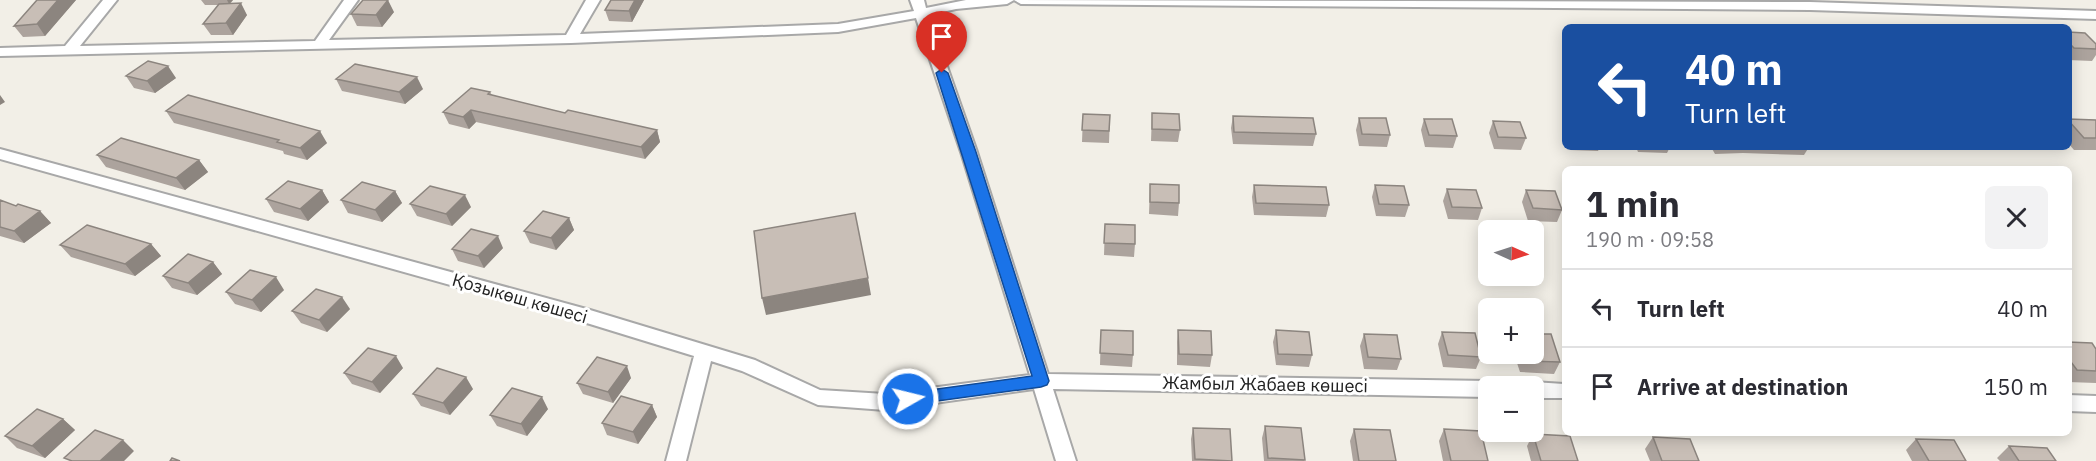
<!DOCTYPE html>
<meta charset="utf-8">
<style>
body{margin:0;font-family:"IBM Plex Sans",sans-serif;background:#f2f2f3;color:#2b2b33;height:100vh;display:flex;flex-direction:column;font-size:22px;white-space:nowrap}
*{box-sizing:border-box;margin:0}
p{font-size:20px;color:#7c7c81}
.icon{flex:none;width:33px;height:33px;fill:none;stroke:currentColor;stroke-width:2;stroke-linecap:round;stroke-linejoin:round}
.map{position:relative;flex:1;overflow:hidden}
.drawer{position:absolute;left:1562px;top:166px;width:510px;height:270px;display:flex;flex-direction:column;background:#fff;border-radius:9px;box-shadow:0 3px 15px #0003}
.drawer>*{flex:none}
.hud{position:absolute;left:1562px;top:24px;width:510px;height:126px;border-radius:9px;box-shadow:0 3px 15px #0003;background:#1a4fa0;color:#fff;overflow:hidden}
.needle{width:39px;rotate:93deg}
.tools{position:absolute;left:1478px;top:220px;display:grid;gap:12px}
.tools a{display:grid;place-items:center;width:66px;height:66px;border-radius:9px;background:#fff;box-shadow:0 3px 15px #0003;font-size:30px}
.pin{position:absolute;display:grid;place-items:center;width:51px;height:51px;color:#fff;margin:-62px -26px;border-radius:50% 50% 50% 0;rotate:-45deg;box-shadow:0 0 6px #0007}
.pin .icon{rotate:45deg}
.me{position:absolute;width:66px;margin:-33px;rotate:82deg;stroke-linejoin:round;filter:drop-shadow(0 0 4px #0008)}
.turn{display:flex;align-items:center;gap:21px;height:126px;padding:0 24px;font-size:27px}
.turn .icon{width:78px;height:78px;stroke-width:2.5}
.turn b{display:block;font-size:42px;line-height:51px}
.round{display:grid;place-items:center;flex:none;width:63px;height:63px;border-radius:9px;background:#f2f2f3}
.overview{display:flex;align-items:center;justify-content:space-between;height:102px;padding:0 24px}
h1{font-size:36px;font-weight:700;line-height:45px}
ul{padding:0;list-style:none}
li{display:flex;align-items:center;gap:18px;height:78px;padding:0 24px;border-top:2px solid #e1e1e2}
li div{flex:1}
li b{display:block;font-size:22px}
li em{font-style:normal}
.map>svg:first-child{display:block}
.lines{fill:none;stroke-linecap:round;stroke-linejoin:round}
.street-casing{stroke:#a8a8a8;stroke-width:4}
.street{fill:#fff;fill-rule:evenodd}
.wall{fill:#aca39d}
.shaded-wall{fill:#8c857f}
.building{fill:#c8beb6;stroke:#8c857f;stroke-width:1.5}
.route{fill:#1a73e8;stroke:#114b97;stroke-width:1.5}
.labels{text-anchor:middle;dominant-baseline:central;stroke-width:6;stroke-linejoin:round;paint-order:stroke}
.street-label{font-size:18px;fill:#212121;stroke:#fff}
</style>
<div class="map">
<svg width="2096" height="461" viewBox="0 0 2096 461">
<rect width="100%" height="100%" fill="#f2efe7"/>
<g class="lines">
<defs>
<path id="street" d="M103,0H117L80,46L315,41L344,0H358L329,40L566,35L586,0H600L580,34L838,24L914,11L910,0H924L926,8L966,0H1014L1007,4L956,9L929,15L977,152L1048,374L1488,381L1495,384L1496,387H1488V397L1053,389L1076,461H1056L1034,389L885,410L818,405L742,371L711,361L686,461H666L694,356L590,324L0,159V149L590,310L755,360L820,390L885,394L1030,375L961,152L916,18L838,32L571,43L0,56V48L65,46Z
M1014,0L1810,2L2096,11V19L1810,10L1021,4Z
M1533,382L1564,384V398H1533V387H1525Z
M2068,395L2096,396V412L2068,411Z"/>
</defs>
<!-- street casing -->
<use href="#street" class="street-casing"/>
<!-- street -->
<use href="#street" class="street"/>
</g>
<!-- wall -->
<path class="wall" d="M37,0H76L45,36L23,37L14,26Z
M201,0H233L230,4L247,15L233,35H211L203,24L218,5H205Z
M611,0H644L632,22L609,21L605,10Z
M394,12L382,27L357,26L351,14Z
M2068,32L2096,44V55L2092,61L2068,60Z
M126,76L176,78L155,93L134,88Z
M336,79L423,89L405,104L342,91Z
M490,92L492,95L565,113L657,130L660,142L645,159L476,122L469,129L449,124L443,112Z
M166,111L327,143L307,160L284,154L283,151L174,123Z
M1152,113L1180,130L1178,142L1151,141Z
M1083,114L1110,115L1109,143L1082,142Z
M1233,116L1316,134L1313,146L1233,144L1231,128Z
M1359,118L1390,135L1387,147L1359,146L1356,130Z
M1424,119L1457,136L1453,148L1425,147L1421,130Z
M2068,119L2096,120V150H2074L2068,143Z
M1493,121L1526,138L1521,150L1494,149L1489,133Z
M1569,147H1600L1598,151L1570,150Z
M1636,147H1670L1667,153L1638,152Z
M1711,147H1809L1804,155L1743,153L1715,154Z
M1997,147H2025L2024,148Z
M97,155L199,160L208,172L185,190L106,167Z
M1150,184L1179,203L1178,216L1149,214Z
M1254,185L1329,205L1326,217L1254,215L1252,197Z
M1375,185L1409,205L1405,217L1376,216L1372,197Z
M1447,189L1482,208L1478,220L1448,219L1443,201Z
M322,190L329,202L308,221L274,212L266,199Z
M1526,190L1562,210L1557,222L1528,221L1522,202Z
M395,191L402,203L382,222L348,213L341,200Z
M0,200L16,206L40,211L51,223L24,243L0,236Z
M410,204L471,207L452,226L417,216Z
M569,218L574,230L556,250L530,243L524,231Z
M1105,224L1135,244L1134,257L1104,255Z
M151,244L161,256L135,276L71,257L60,245Z
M503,248L484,268L458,261L452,249Z
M213,262L222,274L197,295L172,288L163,276Z
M284,290L261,312L235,304L226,292Z
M350,309L327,332L301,323L292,311Z
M1101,330L1133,355L1132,367L1100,365Z
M1178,330L1212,355L1210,367L1177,365V342Z
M1276,330L1312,355L1309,367L1276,365L1273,342Z
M1442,332L1481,357L1476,369L1443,367L1438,344Z
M1364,334L1401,359L1397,370L1364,369L1360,346Z
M2068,342L2096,349V383L2068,382Z
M1514,354H1533L1560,362L1554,374L1520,372Z
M403,368L380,393L352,384L344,373Z
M631,378L613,403L583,394L577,383Z
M473,389L450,415L421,406L413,394Z
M652,405L657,417L638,444L607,435L602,423Z
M548,409L527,436L497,426L490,415Z
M63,419L75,430L45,458L17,448L5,436Z
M1265,426L1305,460L1304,461H1264L1262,438Z
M1193,428L1232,461H1192L1191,439Z
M1354,429L1396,461H1353L1350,441Z
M1444,429L1488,461H1443L1439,441Z
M1533,434L1578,461H1531L1527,446Z
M1653,437L1699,461H1650L1645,449Z
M1916,439L1966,461H1912L1906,450Z
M2009,446L2056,461H2000L1997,458Z"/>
<!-- shaded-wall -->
<path class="shaded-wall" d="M58,0H76L45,36L37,24Z
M227,0H233L229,4Z
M388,0L394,12L382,27L376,15Z
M635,0H644L632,22L629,11Z
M241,3L247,15L233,35L226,23Z
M168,66L176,78L155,93L147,81Z
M417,77L423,89L405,104L399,92Z
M0,95L5,102L0,105Z
M471,110L476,122L469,129L463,117Z
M657,130L660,142L645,159L641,147Z
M320,131L327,143L307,160L300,148Z
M199,160L208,172L185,190L176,178Z
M322,190L329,202L308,221L300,209Z
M395,191L402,203L382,222L375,210Z
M465,195L471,207L452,226L446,214Z
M40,211L51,223L24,243L14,231Z
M569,218L574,230L556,250L551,238Z
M498,236L503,248L484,268L478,256Z
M151,244L161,256L135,276L125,264Z
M213,262L222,274L197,295L188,283Z
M276,277L284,290L261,312L252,300Z
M868,278L871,295L766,315L762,298Z
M342,297L350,309L327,332L319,320Z
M396,356L403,368L380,393L372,382Z
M627,366L631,378L613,403L608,392Z
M466,377L473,389L450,415L443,403Z
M542,397L548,409L527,436L521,424Z
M652,405L657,417L638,444L633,432Z
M63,419L75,430L45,458L32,446Z
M123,440L134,451L124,461H100Z"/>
<!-- building -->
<path class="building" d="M37,0H58L37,24L14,26Z
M363,0H388L376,15L351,14Z
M611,0H635L629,11L605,10Z
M241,3L226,23L203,24L219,4Z
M2068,32L2085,33L2096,44V49L2074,48L2068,42Z
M148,61L168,66L147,81L126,76Z
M355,64L417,77L399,92L336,79Z
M471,88L490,92L488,94L565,113L568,110L657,130L641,147L471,110L463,117L443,112Z
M188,95L320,131L300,148L277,142L279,140L166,111Z
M1152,113L1179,114L1180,130L1152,129Z
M1083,114L1110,115L1109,131L1082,130Z
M1233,116L1313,118L1316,134L1234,132Z
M1359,118H1386L1390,135L1362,134Z
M1424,119H1452L1457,136L1429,135Z
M2068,119L2096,120V138H2084L2068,120Z
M1493,121L1520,122L1526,138L1498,137Z
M121,138L199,160L176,178L97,155Z
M288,181L322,190L300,209L266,199Z
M362,182L395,191L375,210L341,200Z
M1150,184L1179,185V203L1150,202Z
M1254,185L1326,187L1329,205L1256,203Z
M1375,185L1404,186L1409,205L1379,204Z
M430,186L465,195L446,214L410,204Z
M1447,189L1476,190L1482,208L1452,207Z
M1526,190L1555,191L1562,210L1533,208Z
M0,200L16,206L18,204L40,211L14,231L0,227Z
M543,211L569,218L551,238L524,231Z
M855,213L868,278L762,298L754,231Z
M1105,224L1135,225V244L1104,243Z
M87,225L151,244L125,264L60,245Z
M471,229L498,236L478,256L452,249Z
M188,254L213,262L188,283L163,276Z
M250,270L276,277L252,300L226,292Z
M316,289L342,297L319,320L292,311Z
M1101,330L1133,331V355L1100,353Z
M1178,330L1211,331L1212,355L1179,354Z
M1276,330L1309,332L1312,355L1278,354Z
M1442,332L1475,333L1481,357L1448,355Z
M1364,334L1397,335L1401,359L1368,357Z
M1533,334H1551L1560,362L1525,361L1523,354H1533Z
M2068,342L2092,343L2096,349V371L2077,370L2068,358Z
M368,348L396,356L372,382L344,373Z
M597,357L627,366L608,392L577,383Z
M437,368L466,377L443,403L413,394Z
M512,388L542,397L521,424L490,415Z
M621,396L652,405L633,432L602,423Z
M37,409L63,419L32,446L5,436Z
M1265,426L1301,428L1305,460L1268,458Z
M1193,428L1230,429L1232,461L1195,459Z
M1354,429L1390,430L1396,461H1359Z
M1444,429L1481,431L1488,461H1451Z
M95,430L123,440L100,461H72L64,458Z
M1533,434L1570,436L1578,461H1541Z
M1653,437L1690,439L1699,461H1662Z
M1916,439L1954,440L1966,461H1929Z
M2009,446L2047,448L2056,461H2019Z
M172,458L180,461H170Z"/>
<!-- route -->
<path class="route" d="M942,69L948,73L976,152L1049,381L1047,385L1041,387L908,405L902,403L900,399L902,395L908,393L1032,376L936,73Z"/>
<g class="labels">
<!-- street labels -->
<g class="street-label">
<text transform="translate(520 298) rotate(16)">Қозыкөш көшесі</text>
<text transform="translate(1265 384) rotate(1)">Жамбыл Жабаев көшесі</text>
</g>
</g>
</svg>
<div class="tools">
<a><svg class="needle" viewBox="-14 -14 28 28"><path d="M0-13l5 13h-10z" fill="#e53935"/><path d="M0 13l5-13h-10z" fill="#7c7c81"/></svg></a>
<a>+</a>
<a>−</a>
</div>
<div class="pin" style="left:942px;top:73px;background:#d93025"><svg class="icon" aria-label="arrive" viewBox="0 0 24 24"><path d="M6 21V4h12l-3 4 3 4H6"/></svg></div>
<svg class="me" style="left:908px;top:399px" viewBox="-20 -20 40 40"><circle r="17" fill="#1a73e8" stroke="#fff" stroke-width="3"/><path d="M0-11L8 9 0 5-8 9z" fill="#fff"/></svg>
<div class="hud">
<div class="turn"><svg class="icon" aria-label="left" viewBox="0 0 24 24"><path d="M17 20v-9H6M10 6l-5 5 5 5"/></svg><div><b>40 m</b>Turn left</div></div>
</div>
<section class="drawer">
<div class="overview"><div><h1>1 min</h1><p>190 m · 09:58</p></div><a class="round"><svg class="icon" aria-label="close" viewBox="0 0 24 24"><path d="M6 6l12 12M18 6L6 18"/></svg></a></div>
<ul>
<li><svg class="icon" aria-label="left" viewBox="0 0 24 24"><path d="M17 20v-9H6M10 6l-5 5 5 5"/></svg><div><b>Turn left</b></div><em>40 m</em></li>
<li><svg class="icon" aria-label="arrive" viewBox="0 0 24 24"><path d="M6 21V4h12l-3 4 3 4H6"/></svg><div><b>Arrive at destination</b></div><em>150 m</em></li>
</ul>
</section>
</div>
